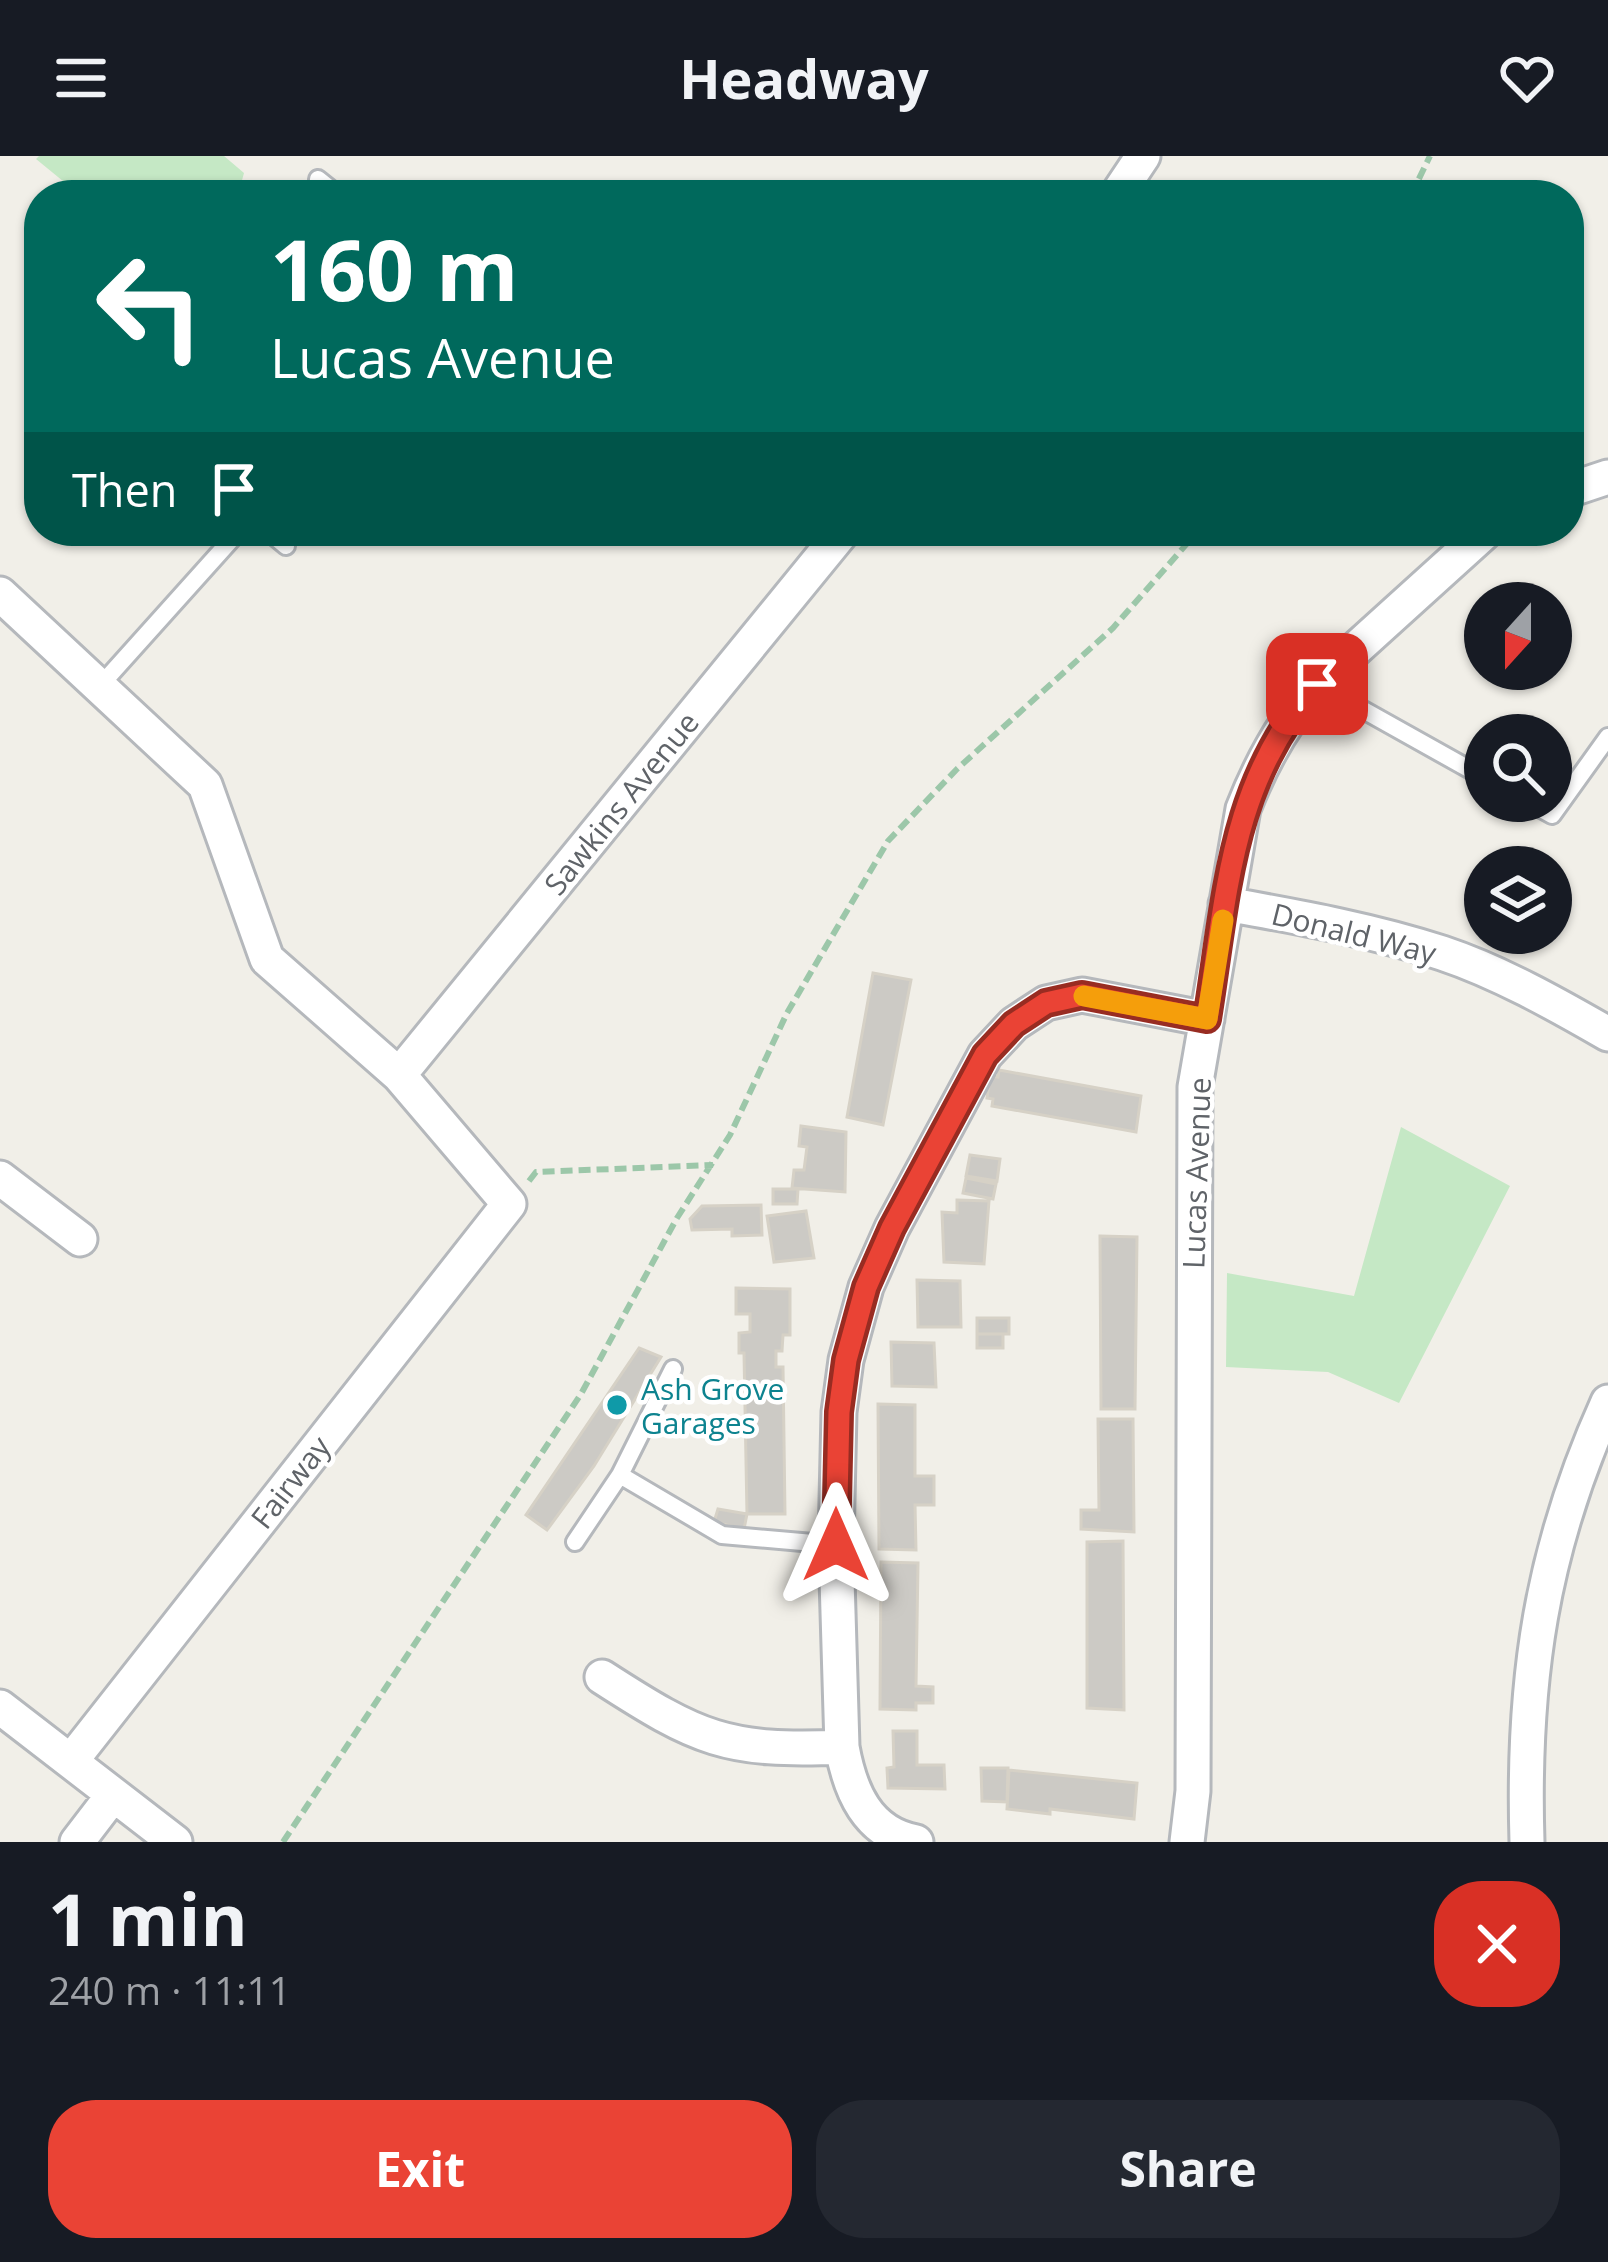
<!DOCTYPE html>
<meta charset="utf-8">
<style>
body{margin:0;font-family:"Open Sans",sans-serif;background:#242831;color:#f1f3f6;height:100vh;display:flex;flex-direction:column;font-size:45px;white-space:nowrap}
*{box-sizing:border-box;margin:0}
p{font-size:39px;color:#9ea1a6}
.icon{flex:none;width:66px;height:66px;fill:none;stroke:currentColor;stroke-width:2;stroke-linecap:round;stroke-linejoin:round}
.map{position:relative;height:1686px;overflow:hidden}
.side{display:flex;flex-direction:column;background:#171b24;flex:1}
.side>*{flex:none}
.guide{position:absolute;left:24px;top:24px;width:1560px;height:366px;border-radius:48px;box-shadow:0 3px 9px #0004;background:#00695c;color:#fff;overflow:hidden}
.needle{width:78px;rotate:201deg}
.tools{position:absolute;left:1464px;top:426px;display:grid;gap:24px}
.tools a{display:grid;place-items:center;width:108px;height:108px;border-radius:50%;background:#171b24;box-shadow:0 3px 9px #0004;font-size:60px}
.pin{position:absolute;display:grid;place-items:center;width:102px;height:102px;color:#fff;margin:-51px;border-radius:24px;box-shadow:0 6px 18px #0006}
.me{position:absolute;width:132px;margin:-66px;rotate:0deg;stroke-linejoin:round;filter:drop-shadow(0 0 9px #0008)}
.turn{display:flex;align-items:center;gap:42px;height:252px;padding:0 48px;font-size:54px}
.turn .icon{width:156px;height:156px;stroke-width:2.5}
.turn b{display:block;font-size:84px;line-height:102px}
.then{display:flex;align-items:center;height:114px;padding:0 48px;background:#0003;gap:24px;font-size:45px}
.round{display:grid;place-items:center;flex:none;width:126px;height:126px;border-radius:48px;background:#242831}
.summary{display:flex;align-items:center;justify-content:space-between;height:204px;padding:0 48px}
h1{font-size:72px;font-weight:700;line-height:90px}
.cta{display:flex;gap:24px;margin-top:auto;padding:24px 48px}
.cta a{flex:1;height:138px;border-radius:48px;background:#ea4335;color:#fff;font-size:48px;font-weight:700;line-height:138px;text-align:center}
.cta a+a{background:#242831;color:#f1f3f6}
header{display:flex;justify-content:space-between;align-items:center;height:156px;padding:0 48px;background:#171b24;font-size:54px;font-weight:700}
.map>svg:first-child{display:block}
.green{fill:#c5e8c5}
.building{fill:#cccac5;stroke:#d6d1c6;stroke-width:3}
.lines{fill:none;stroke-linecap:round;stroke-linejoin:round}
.lane-casing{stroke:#b5b8bc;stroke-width:22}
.street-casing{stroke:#b5b8bc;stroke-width:39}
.path{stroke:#9cc7a9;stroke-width:6;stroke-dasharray:12 6;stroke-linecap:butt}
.lane{stroke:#fff;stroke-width:16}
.street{stroke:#fff;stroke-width:33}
.route-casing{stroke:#982c22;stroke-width:30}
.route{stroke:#ea4335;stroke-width:21}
.slow{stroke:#f59e0b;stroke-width:21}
.culture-dot{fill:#0f9aa8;stroke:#fff;stroke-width:4.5}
.labels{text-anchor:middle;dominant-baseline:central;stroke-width:9;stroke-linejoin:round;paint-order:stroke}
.street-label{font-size:30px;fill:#5f6368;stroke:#fff}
.culture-label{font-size:30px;fill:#0d838f;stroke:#fff;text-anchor:start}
</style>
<header><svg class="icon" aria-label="menu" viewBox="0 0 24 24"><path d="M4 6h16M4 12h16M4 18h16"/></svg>Headway<svg class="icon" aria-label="heart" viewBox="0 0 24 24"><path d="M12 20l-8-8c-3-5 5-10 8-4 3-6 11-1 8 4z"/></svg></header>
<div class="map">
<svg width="1608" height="1686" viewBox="0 0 1608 1686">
<rect width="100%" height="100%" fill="#f1efe8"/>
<!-- green -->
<path class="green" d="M39,0H224L244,17L238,39H80L36,3Z
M1401,971L1510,1030L1399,1247L1328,1216L1226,1211L1227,1117L1354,1140Z"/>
<!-- building -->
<path class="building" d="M873,817L911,824L883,969L847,961Z
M999,914L1141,940L1136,976L992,950L993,943L987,942L990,920L998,921Z
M801,970L846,976L845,1036L792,1032L794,1014H804L807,991L799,990Z
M970,999L1000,1003L997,1025L966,1020Z
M966,1022L996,1028L993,1043L963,1037Z
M773,1033H798L797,1048H773Z
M957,1044L989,1045L984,1108L944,1106L942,1056L957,1057Z
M761,1049L762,1079L732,1080V1073L692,1074L690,1063L702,1050Z
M806,1055L814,1102L774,1106L767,1060Z
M1100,1080L1137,1081L1135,1253H1101Z
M917,1124L960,1125L961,1171H918Z
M736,1132L790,1133V1179H783L782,1195H776V1211H783L785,1358H747L744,1197H739V1177L750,1176V1158H736Z
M977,1162H1009V1178H977Z
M977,1178H1003V1192H977Z
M891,1186L934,1187L936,1231L892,1230Z
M639,1192L661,1201L594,1310L547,1374L526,1359Z
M878,1248L915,1249V1320H934V1349H915L916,1394L879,1393Z
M1098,1263H1133L1134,1376L1081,1373V1354H1099Z
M718,1353L747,1358L744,1373L714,1366Z
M1123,1385L1124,1554L1087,1552V1386Z
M881,1406L918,1407L916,1530L933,1531V1547H916V1554L880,1553Z
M893,1575H917V1609H944L945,1633L888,1632L887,1612L894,1611Z
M981,1612H1008L1007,1646L982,1645Z
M1009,1614L1137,1627L1134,1663L1050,1653V1658L1007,1653Z"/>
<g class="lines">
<defs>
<path id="lane" d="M318,23L338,39
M268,375L286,390
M1317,528L1485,622
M99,531L239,375
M1527,645L1552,659L1608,581
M673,1213L620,1319L722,1379L836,1389
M575,1386L620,1319"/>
<path id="street" d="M1117,39L1143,0
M1569,334L1608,321
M0,438L205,629L267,803L399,919L509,1048L71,1605
M1226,748C1298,761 1372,774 1442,797C1499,816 1556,848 1608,878
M399,919L843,375
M0,1022L80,1083
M602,1521C698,1583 726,1596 842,1591
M0,1551L175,1686
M77,1686L113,1639
M916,1686C867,1677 850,1635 842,1591L836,1389L839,1256L846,1204L866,1131L892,1072L985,899L1014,868L1046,847L1082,839L1207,863
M1187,1686L1193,1635L1195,931L1243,653C1261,607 1284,565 1317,528L1486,375
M1527,1686C1522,1525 1541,1394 1608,1246"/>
</defs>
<!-- lane casing -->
<use href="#lane" class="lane-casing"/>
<!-- street casing -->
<use href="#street" class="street-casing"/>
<!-- path -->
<path class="path" d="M1411,39L1430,0
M529,1025L536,1016L713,1009
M283,1686L581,1238L677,1062L730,979L787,857L888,685L957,613L1113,472L1198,375"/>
<!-- lane -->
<use href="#lane" class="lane"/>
<!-- street -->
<use href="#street" class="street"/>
</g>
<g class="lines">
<defs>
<path id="route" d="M836,1389L839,1256L846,1204L866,1131L892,1072L985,899L1014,868L1046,847L1082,839L1207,863C1227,739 1230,626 1317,528"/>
</defs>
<!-- route casing -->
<use href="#route" class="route-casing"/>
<!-- route -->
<use href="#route" class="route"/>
<!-- slow -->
<path class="slow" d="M1084,840L1207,863L1223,764"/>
</g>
<!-- markers -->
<circle class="culture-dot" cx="617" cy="1249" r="12"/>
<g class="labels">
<!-- street labels -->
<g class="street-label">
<text transform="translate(621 647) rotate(-51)">Sawkins Avenue</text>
<text transform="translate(1354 777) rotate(14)">Donald Way</text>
<text transform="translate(1196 1017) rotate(-88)">Lucas Avenue</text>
<text transform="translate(290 1326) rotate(-52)">Fairway</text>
</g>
<!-- culture labels -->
<g class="culture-label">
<text x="641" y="1232">Ash Grove<tspan x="641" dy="34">Garages</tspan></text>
</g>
</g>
</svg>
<div class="tools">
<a><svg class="needle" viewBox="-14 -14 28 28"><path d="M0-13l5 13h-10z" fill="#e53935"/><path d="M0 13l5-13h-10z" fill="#9ea1a6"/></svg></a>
<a><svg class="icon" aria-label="search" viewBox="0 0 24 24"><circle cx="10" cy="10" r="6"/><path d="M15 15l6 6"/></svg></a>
<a><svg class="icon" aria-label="layers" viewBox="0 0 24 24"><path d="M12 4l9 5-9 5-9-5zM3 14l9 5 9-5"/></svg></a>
</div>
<div class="pin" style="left:1317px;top:528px;background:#d93025"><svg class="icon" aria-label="arrive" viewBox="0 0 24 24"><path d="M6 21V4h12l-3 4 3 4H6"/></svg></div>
<svg class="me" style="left:836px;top:1389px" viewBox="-20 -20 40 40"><path d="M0-17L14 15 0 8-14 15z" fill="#ea4335" stroke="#fff" stroke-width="4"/></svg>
<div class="guide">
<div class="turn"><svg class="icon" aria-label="left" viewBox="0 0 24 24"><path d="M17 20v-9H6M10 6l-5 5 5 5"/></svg><div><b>160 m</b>Lucas Avenue</div></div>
<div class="then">Then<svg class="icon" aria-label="arrive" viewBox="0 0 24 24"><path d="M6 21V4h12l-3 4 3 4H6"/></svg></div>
</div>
</div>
<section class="side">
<div class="summary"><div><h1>1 min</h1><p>240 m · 11:11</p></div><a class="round" style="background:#d93025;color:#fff"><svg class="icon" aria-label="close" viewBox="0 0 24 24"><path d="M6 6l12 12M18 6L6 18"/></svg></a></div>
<div class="cta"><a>Exit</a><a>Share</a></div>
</section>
